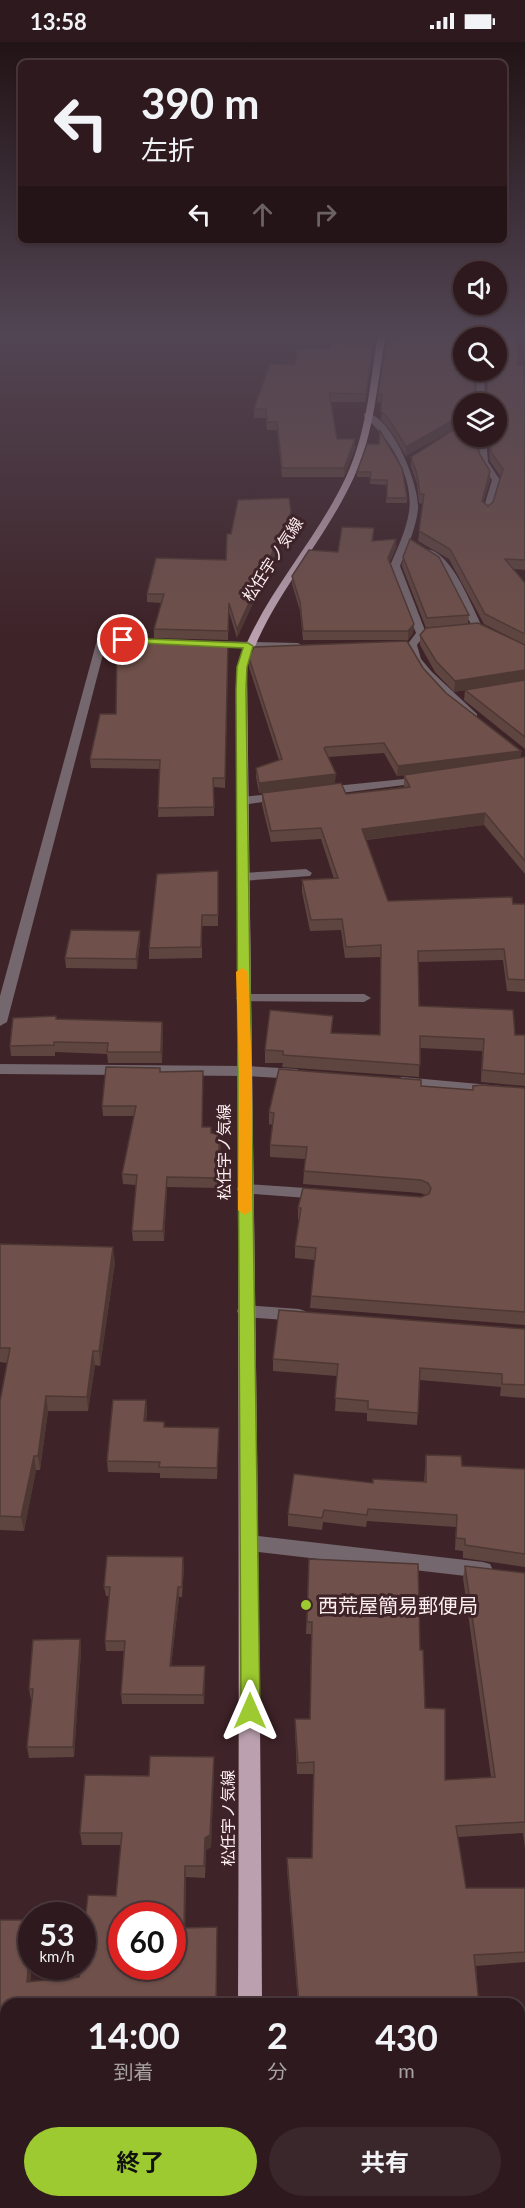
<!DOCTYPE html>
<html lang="ja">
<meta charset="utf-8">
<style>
body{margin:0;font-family:Lato,"Noto Sans JP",sans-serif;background:#3a272b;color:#f1f3f6;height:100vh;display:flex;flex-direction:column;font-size:22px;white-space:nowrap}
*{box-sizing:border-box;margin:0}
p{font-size:20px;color:#a7a1a4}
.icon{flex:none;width:33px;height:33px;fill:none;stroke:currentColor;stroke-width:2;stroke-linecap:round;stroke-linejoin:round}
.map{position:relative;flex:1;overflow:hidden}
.side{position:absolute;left:0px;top:1956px;width:525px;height:210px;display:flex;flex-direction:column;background:#2e1a1e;border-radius:18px 18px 0 0;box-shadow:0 2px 4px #0004,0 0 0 2px #49383c}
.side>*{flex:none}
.top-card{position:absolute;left:18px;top:18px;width:489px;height:183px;border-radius:9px;box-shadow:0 2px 4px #0004,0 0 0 2px #49383c;background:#2e1a1e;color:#f1f3f6;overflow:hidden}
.fabs{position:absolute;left:453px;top:219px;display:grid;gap:12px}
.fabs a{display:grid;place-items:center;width:54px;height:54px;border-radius:50%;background:#2e1a1e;box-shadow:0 2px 4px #0004,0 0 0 2px #49383c;font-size:30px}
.speed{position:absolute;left:18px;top:1860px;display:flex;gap:12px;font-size:30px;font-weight:700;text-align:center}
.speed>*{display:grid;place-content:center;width:78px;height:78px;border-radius:50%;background:#2e1a1e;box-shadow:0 2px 4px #0004,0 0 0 2px #49383c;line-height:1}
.speed small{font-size:15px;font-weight:400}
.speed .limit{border:9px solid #d22;background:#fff;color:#111}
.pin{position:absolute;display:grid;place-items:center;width:51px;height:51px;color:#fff;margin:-26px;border:3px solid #fff;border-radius:50%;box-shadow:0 2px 6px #0007}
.me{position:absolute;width:66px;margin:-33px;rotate:0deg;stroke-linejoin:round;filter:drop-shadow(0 0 4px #0008)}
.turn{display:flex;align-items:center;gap:21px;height:126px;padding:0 24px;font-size:27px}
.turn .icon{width:78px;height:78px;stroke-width:2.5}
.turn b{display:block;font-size:42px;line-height:51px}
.lanes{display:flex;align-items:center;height:57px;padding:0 24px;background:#0003;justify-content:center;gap:30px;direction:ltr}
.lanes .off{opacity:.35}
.eta{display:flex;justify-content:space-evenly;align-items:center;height:102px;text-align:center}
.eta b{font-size:36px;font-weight:700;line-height:42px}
.primary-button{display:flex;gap:12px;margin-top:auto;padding:12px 24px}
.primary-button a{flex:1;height:69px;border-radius:36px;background:#9dca30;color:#111;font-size:24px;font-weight:700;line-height:69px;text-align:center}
.primary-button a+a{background:#3a272b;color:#f1f3f6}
.status{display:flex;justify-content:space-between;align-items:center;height:42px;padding:0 30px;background:#2e1a1e;direction:ltr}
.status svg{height:16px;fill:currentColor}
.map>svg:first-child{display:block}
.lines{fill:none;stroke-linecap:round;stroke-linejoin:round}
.minor{fill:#74676d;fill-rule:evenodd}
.major{fill:#bba1af;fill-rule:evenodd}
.wall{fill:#5f4540;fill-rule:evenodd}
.shaded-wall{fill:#4e3834}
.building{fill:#6f504a;stroke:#4e3834;stroke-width:1.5;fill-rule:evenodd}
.route{fill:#9dca30;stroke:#66831f;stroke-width:1.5}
.slow{fill:#f59e0b}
.poi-dot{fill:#9dca30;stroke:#3e2328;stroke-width:2}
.labels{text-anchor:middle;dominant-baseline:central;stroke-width:6;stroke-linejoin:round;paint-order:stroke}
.street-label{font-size:16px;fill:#fdeef0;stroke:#3e2328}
.near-poi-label{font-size:20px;fill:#fdeef0;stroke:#3e2328;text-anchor:start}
</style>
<div class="status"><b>13:58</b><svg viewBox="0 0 49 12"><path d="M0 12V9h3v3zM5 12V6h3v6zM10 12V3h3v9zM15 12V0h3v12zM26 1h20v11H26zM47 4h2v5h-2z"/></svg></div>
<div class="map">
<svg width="525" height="2166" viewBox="0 0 525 2166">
<rect width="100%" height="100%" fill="#3e2328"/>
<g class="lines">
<!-- minor -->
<path class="minor" d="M477,328H485L484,362H476Z
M364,371C391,370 420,444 418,467C416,486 407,506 400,524L426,591L417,603L421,617L432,630L477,672V676H469C446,655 415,634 407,603L416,591L390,524C397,507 406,489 409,470C414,436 390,395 364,375Z
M478,394H486L488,420L500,438L491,468L487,471L483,468L492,438L480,420Z
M423,507C450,504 472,565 483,586L482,588H474L440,522L423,511Z
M102,595L139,596L144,599L139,602L106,601L7,980L0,984V954L97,598Z
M208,599L298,601L303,604L298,607L204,604L203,602Z
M424,735L430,738L428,740L325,753L319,749L325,745Z
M281,751L287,755L285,757L242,763L236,759L242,755Z
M306,827L312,831L310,834L242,839L236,835L242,831Z
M243,952H364L371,956L364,960L238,959L236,956Z
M0,1022L246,1024L297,1027L304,1032L297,1037L246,1034L0,1032Z
M402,1035L525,1046V1056L397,1043L395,1040L397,1037Z
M245,1142L321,1147L329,1152L321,1157L239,1151L237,1147L239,1143Z
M245,1263L299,1267L305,1269L307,1273L305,1277L299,1279L245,1275L239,1273L237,1269L239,1265Z
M250,1493L483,1520L490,1522L493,1528L490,1534L483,1536L250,1509L243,1507L240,1501L243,1495Z"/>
<!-- major -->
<path class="major" d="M378,292H386C377,340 375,390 354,435C323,503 272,552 247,625C252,1071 260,1516 262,1962H238C240,1516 237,1071 237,625C263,552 314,503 346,435C367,391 370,340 378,292Z
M241,2160H267L268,2166H242Z"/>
</g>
<!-- wall -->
<path class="wall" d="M397,292H516L518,316V323L523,324L525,347V528L514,527L525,541V603L484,582L449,517L418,499L423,462L419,461L417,442L411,425V415L464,381V394H477L479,411L490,429V438L483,460L488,464L493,460L501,435L490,419L488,394H496V362H464V381L406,414L390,388L381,378L382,361L377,360L378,352L386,302H388V296H397ZM464,296H496V328H487V353L475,355V328H464Z
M373,302V310L365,360H331L337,397L355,406L344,435H282L277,388H267L266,376H254V367L295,323L329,306Z
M379,402L407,456V461H386L387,443L370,442V435H357V430Z
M291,470V478L237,596L229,570L228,598L154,596V587L162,561L147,560V552L226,518L231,492Z
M374,486L373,499L396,505L390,520L414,582L413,591L408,598H303L300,569L292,542V534L338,510Z
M403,515L469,573L468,582L525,603V707L464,658L465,648L454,650L435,630L420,603V593L426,586L402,524Z
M228,600L225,746L214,745V774L158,775L160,727L91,726L90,717L116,672Z
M249,616L423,626L446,651L521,709L520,716L525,715V832L484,783L366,798L388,859L525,862V950L507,949L503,918L418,920L419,964L515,993H525V1044L481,1040L482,1009L420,1006L419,1035L282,1025L283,1021H265V1008L332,991L380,993L381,915L345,916L341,888L310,889L302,850V838L334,837L321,797L271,800L262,763V751L346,752L404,745V733L419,731L397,734L384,711L328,715L335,741L259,751L256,735V726L279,718L249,625Z
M218,829V884H202V916L149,917V906Z
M140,899L137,927L66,926L65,916Z
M56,977L162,980L163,990L162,1021H108L107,1012L55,1010V1014H11L10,1004Z
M160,1030L203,1085L211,1091L220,1092L221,1102L217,1146L167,1145L164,1199H133L132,1189L136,1143L123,1142L122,1132L134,1074H103L102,1064Z
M421,1044L473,1048V1044L525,1046V1283L310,1266L311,1254L315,1218L295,1216V1204L299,1178H298V1166L421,1155L426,1153L420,1151L303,1142L305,1117L270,1115V1103L273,1083L269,1082V1070Z
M0,1202L115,1220L100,1324L95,1323L88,1369H48L40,1428H36L24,1489L0,1488V1359L7,1321L0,1320Z
M525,1287V1356L500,1354L501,1345L420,1338L417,1383L367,1379V1371L335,1369L337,1334L273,1329V1317Z
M146,1358L147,1369L146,1379L164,1380L165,1385L219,1386L217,1437L160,1436V1431L108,1430L107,1419Z
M426,1413L462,1424L525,1427V1525L463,1516V1509L455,1508L456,1485L367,1479L366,1485L323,1480L322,1488L288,1484V1472L373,1441L424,1440Z
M309,1517L420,1608L425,1666L445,1738L491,1735L463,1536L465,1524L525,1531V1807L523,1791L458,1795L466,1846H525V1920L476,1924L479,1962H298L287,1827V1816H312L313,1732H297L295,1689V1677H310L311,1592H306Z
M184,1525L182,1555H179L171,1624H205L204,1662H122L121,1652L124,1609H106L105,1599L109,1554H106L104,1545Z
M80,1597L81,1609L74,1715L29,1716L27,1705L32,1658H31L29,1647Z
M214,1727L211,1805L206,1808L205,1836L186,1835L185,1886L217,1897L6,1962V2012H0V1878H32V1924L30,1940L79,1935L116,1854L121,1803H82L80,1791L149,1734Z
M488,2160H519L525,2166H489Z"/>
<!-- shaded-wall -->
<path class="shaded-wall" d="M373,302V310L365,360L366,352Z
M464,372V381L406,414V405Z
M355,397V406L344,435V426Z
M490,429V438L481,469L482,459Z
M291,470V478L237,596V587Z
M396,497V505L388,525V516Z
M414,582L413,591L408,598V589Z
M525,628V639L454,650L455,639Z
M521,709L520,718L397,734L398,724Z
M336,732L335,741L259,751V741Z
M485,771L484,783L362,798V787Z
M140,889V899L137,927L136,917Z
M162,980L163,990L162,1021L161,1010Z
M220,1092L221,1102L217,1146V1136Z
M167,1135V1145L164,1199L163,1189Z
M113,1205L115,1220L100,1324L99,1309Z
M93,1309L95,1323L88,1369L87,1355Z
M46,1354L48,1369L40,1428L38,1414Z
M146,1358L147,1369L145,1390L144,1379Z
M219,1386V1396L217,1437V1426Z
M34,1414L36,1428L24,1489L21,1475Z
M183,1515L184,1525L182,1555V1545Z
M178,1545L179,1555L170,1634V1624Z
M80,1597L81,1609L74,1715L73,1705Z
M205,1624V1634L204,1662L203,1653Z
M214,1715V1727L211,1805L206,1808L205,1836V1796Z
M185,1824L186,1835L185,1897L184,1886Z
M32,1883V1924L29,1951L27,1940Z"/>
<!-- building -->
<path class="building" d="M397,292H516L518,316L517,323L523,324L525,347V518L505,517L525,541V592L485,572L450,507L419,489L424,452H420L417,432L411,415L464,381V394H477L479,411L490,429L482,459L488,464L493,460L503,427L491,410L489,394H496V362H464V372L406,405L390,379L381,369L382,352H378L386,302H388V296H397ZM464,296H496V328H488L487,353L475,355V328H464Z
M330,301L373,302L366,352L329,351L337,397H355L351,408L344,426H282L277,380H267L266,367H254L270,322L295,323L297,307L329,306Z
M380,389L402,426L407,456H387V438H370L371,430H357L367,402H379Z
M289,456L291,470L237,587L229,561L228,589L154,587L164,552H147L156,516L226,518L227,492H231L238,458Z
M342,485L374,486L372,499L396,497L388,516L414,582L408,589H303L300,560L292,534L309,508L338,510Z
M410,497L439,515L469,573L427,576L403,515Z
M478,581L525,603V628L455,639L436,619L420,593L426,586Z
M151,597L228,600L225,736H213L214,765L158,766L160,718L90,717L100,672H116L117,599Z
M407,599L423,626L446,651L521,709L398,724L384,701L326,705L324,706L336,732L259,741L256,726L282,717L249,616L254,605Z
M525,638V695L465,648Z
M525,715V819L485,771L362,787L388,859L512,855L513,862H525V938L508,937L504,907L418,909L419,964L513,968L515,993H525V1032L482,1028L484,997L420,994V1023L283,1013V1009L265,1008L270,968L333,974L331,991L380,993L381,903L346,905L342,877L311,878L302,838L338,836L321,786L271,789L262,751L341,741L346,752L410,745L404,733Z
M218,829V873H202L201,905L149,906L157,832Z
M71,888L140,889L136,917L65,916Z
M56,974V977L162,980L161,1010H107L108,1001L54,1000V1003L10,1004L13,976Z
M106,1025L160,1026V1030L203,1029L202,1085H211V1091L220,1092L217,1136L167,1135L163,1189H132L137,1133L122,1132L136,1064H102Z
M279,1027L421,1038V1044L473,1048V1044L482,1043L525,1046V1270L311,1254L316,1206L295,1204L301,1166H298L303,1146L421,1155L429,1152L431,1146L428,1141L421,1138L304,1129L307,1105L270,1103L274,1071L269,1070Z
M0,1202L113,1205L99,1309H93L87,1355L46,1354L38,1414H34L21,1475L0,1474V1359L10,1306H0Z
M279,1268L525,1287V1343L502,1342V1332L420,1326L418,1371L368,1367V1359L335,1356L338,1322L273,1317Z
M113,1358H146L144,1379L164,1380V1385L219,1386L217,1426L159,1425L160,1420L107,1419Z
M426,1413L461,1414L462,1424L525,1427V1512L465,1503V1497L456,1496L457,1473L368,1467L367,1473L324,1468L322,1476L288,1472L294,1432L373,1441V1437L426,1440Z
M107,1514L183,1515L182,1545H178L170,1624H205L203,1653L121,1652L125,1599H105L110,1545H104Z
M309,1517L418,1522L420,1608H423L425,1666L445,1667V1738L495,1735L465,1524L525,1531V1780L456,1784L466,1846H525V1910L474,1913L479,1962H299L287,1816H312L314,1720L298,1721L295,1677H310L312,1580H307Z
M80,1597L73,1705H27L33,1647H29L33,1598Z
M150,1714L214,1715L210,1793L205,1796L204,1824H185L184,1886L217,1885L216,1962H6V2001H0V1878H32L27,1940L79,1935L81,1924H82V1906L88,1853L116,1854L122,1791H80L85,1733L149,1734ZM122,1874H172V1924H122Z
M525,2105V2166H492V2160H519V2106Z
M56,2160H215V2166H56Z
M321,2160H360L361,2166H321Z
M431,2160H487L488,2166H377Z"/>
<!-- sky -->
<linearGradient id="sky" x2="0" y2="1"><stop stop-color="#221316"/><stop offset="0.49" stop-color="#524553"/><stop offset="1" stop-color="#524553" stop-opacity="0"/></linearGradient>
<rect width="525" height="596" fill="url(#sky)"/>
<!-- route -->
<path class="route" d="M123,596L248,601L253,604L247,625L246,648L260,1669L257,1675L250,1678L243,1675L241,1669L236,648L237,625L243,606L119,600V597Z"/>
<!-- slow -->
<path class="slow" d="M242,926L248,930L252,1029V1168L245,1173L238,1168L239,1029L236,930Z"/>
<!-- markers -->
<circle class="poi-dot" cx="306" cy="1563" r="6"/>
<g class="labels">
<!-- street labels -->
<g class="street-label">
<text transform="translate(272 517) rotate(-57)">松任宇ノ気線</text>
<text transform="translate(223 1110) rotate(-90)">松任宇ノ気線</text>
<text transform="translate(227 1776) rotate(-90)">松任宇ノ気線</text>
</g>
<!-- near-poi labels -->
<g class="near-poi-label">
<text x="318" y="1563">西荒屋簡易郵便局</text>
</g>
</g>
</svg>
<div class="fabs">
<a><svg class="icon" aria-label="sound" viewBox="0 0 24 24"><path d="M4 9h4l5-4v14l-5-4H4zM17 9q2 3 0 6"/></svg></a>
<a><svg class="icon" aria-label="search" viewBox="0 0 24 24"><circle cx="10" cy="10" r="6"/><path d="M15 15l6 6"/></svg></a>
<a><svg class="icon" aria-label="layers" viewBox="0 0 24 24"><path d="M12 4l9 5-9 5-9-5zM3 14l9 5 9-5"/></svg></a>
</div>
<div class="speed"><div>53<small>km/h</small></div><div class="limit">60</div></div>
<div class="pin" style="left:123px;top:598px;background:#d93025"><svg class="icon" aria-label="arrive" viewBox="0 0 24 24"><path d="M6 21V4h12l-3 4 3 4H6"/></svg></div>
<svg class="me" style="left:250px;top:1669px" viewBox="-20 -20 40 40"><path d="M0-17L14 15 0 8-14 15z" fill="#9dca30" stroke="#fff" stroke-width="4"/></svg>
<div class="top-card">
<div class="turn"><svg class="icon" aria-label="left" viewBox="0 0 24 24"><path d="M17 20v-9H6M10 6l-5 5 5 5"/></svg><div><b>390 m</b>左折</div></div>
<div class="lanes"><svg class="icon" aria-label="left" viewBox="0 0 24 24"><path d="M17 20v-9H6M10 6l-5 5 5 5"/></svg><svg class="icon off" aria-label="ahead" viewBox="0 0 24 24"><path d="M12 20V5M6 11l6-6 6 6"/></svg><svg class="icon off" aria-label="right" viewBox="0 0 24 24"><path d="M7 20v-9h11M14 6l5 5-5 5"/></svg></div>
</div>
<section class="side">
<div class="eta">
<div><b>14:00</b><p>到着</p></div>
<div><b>2</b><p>分</p></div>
<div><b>430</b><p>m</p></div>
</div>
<div class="primary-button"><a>終了</a><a>共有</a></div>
</section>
</div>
